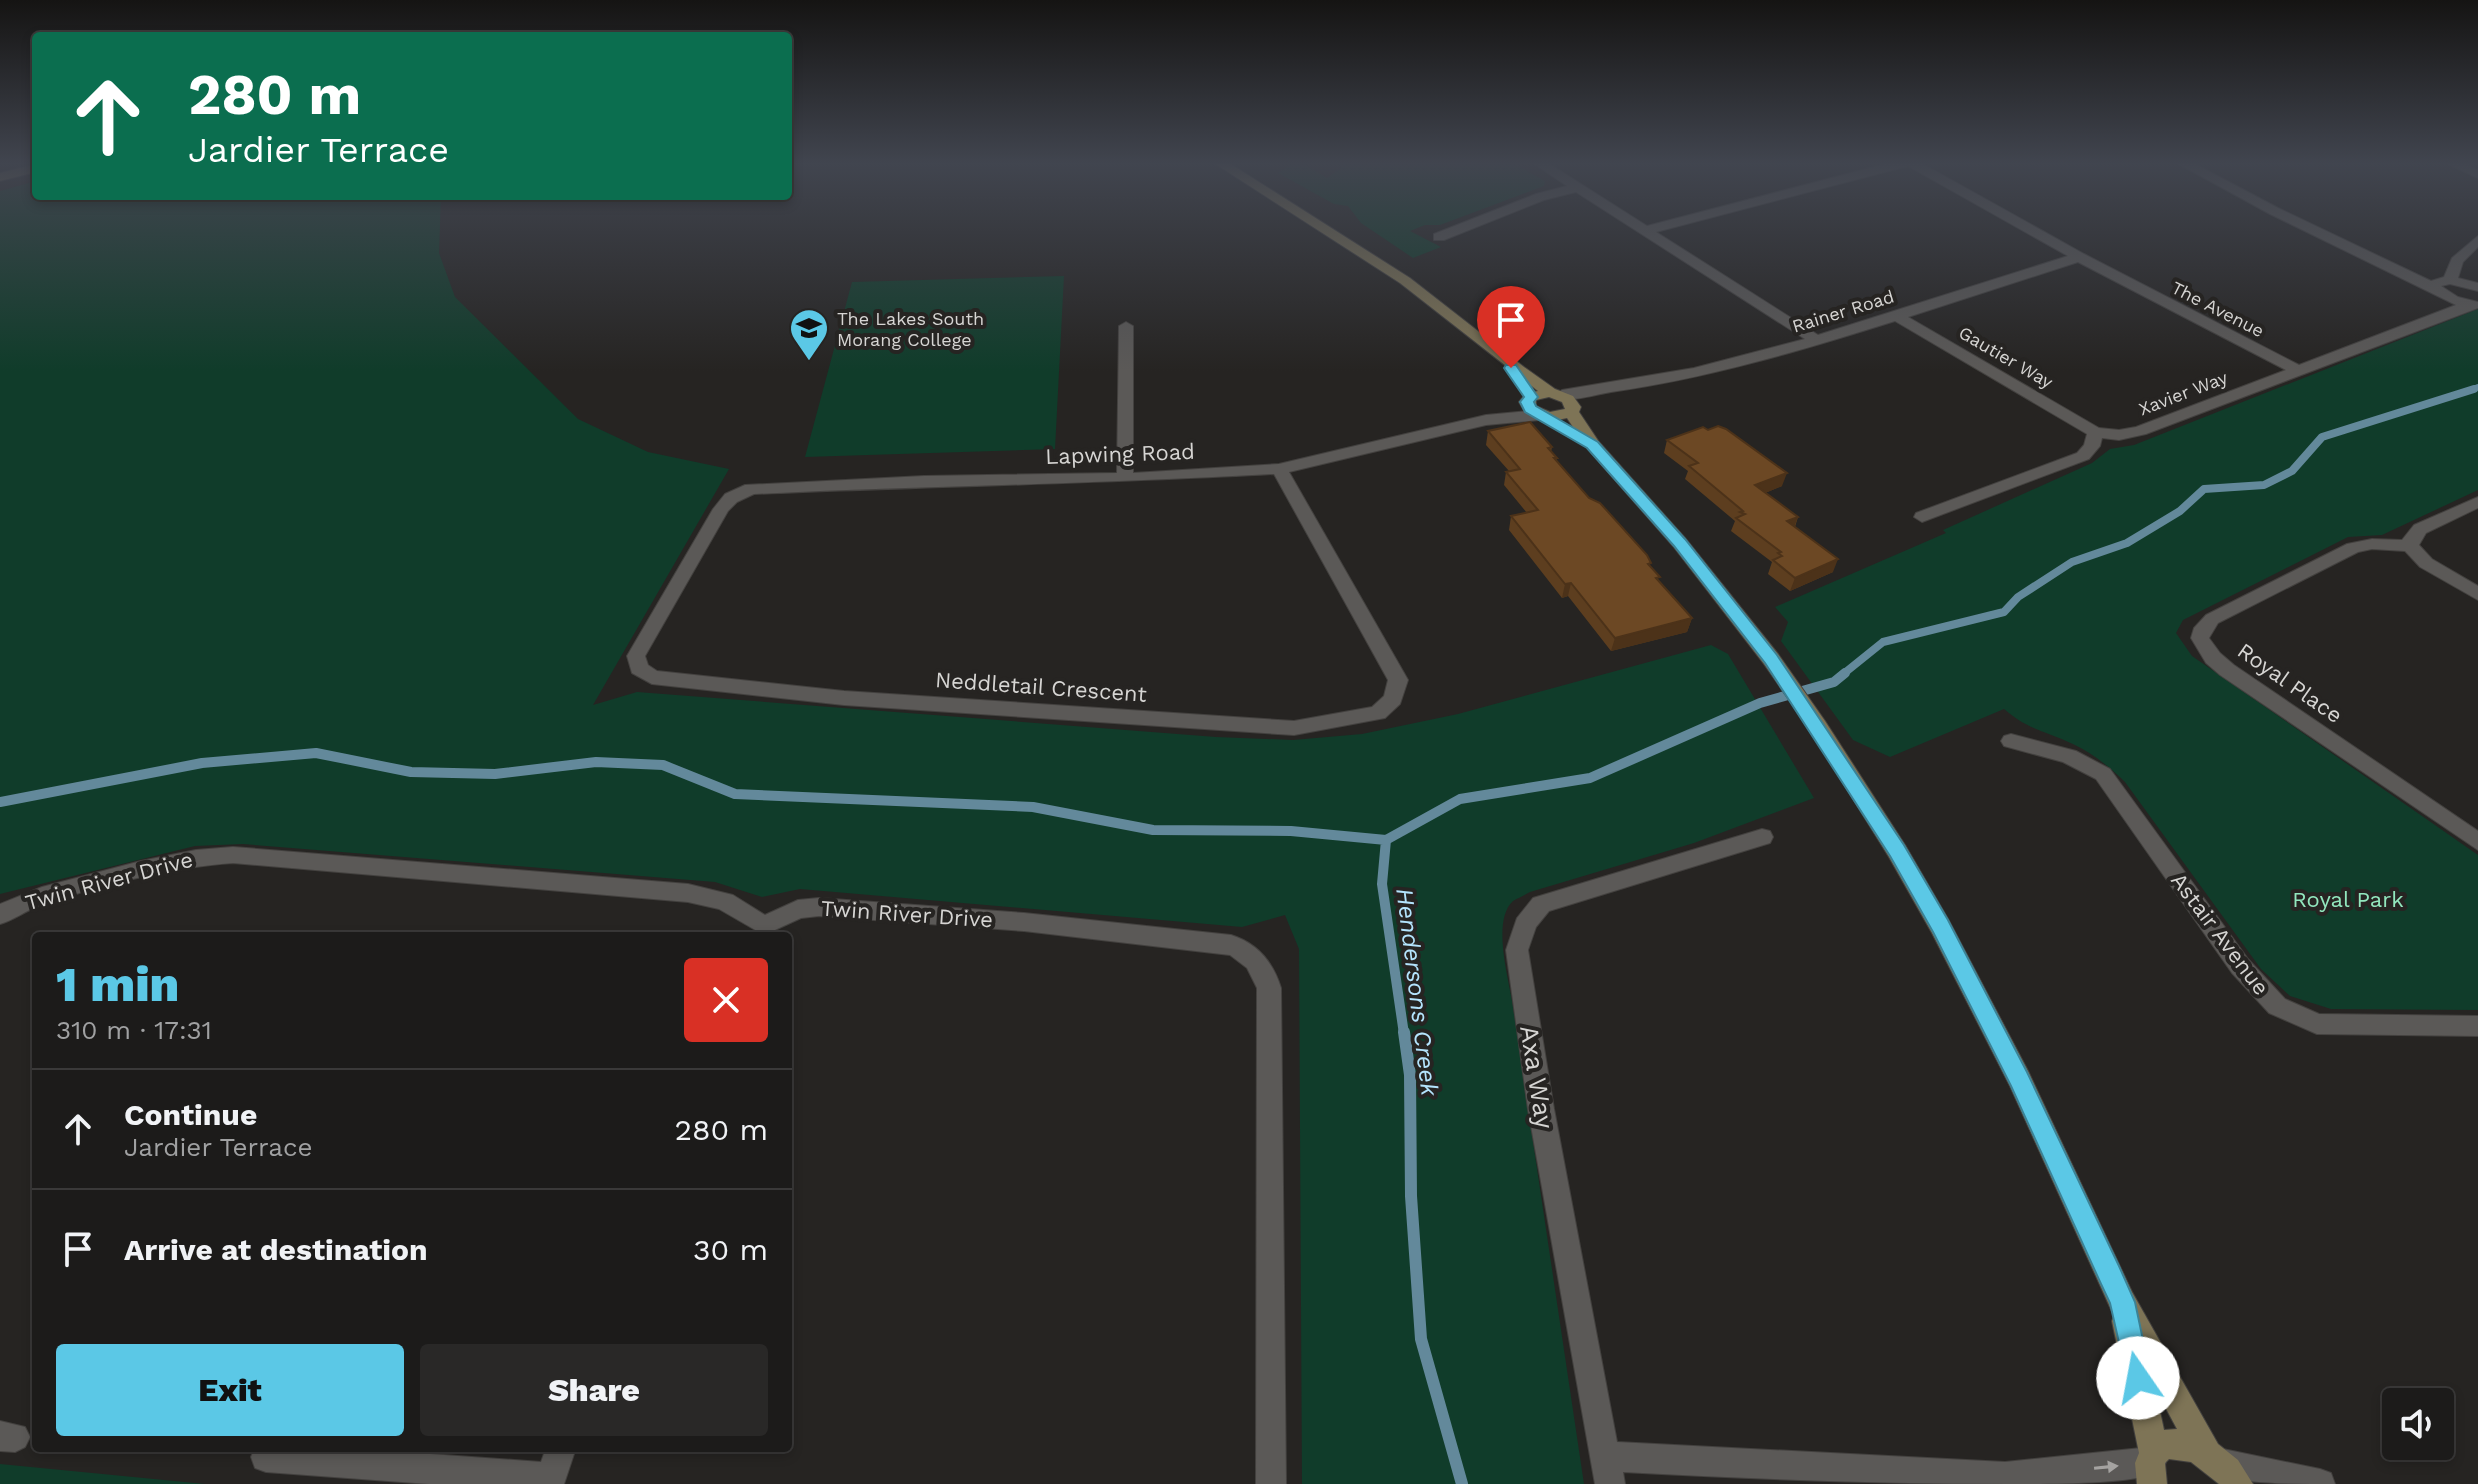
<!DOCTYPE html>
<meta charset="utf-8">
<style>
body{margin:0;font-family:"Work Sans",sans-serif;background:#292827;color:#f1f3f6;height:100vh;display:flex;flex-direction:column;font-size:30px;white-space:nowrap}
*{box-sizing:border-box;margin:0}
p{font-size:26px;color:#a0a1a2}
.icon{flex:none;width:44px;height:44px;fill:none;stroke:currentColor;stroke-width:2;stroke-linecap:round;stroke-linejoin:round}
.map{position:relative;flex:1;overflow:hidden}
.side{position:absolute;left:32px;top:932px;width:760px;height:520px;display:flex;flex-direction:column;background:#1c1b1a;border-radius:8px;box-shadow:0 4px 12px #0003,0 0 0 2px #3a3939}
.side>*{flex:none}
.guide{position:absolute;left:32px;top:32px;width:760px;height:168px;border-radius:8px;box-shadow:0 4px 12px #0003,0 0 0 2px #3a3939;background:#0b6e4f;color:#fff;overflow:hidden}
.tools{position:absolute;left:2382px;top:1388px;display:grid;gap:16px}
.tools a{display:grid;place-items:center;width:72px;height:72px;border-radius:8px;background:#1c1b1a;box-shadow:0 4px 12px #0003,0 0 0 2px #3a3939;font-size:40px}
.pin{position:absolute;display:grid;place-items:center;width:68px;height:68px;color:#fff;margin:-82px -34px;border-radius:50% 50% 50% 0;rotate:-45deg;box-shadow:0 0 8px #0007}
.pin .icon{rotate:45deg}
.me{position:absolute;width:88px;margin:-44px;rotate:348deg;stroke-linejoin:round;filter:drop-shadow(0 0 6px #0008)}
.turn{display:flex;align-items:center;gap:28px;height:168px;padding:0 24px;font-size:36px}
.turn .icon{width:104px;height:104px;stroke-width:2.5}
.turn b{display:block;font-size:56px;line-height:68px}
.round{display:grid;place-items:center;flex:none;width:84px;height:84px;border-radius:8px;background:#292827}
.summary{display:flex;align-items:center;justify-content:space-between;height:136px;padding:0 24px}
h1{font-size:48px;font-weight:800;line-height:60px;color:#5bc8e6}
.cta{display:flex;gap:16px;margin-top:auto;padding:16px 24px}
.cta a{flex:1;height:92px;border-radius:8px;background:#5bc8e6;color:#111;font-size:32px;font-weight:800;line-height:92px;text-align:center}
.cta a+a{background:#292827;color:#f1f3f6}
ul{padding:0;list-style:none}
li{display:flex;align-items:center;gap:24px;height:120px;padding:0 24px;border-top:2px solid #3a3939}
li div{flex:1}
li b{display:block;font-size:30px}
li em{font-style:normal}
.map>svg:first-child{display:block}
.green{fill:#103c2a}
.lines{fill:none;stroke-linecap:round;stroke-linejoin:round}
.stream-far3{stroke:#63899b;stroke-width:6}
.stream-far2{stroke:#63899b;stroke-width:8}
.stream-far1{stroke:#63899b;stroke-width:10}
.stream{stroke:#63899b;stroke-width:12}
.street-casing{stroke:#43413f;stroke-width:2}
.secondary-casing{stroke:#43413f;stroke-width:2}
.street{fill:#5b5957;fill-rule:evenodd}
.secondary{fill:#7e7456;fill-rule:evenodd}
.wall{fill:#5d3e1f}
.shaded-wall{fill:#4c3219}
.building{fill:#6c4824;stroke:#4c3219;stroke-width:2}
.oneway{fill:#a5a3a1}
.route{fill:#5bc8e6;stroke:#3b8296;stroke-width:2}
.labels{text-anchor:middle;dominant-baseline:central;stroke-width:8;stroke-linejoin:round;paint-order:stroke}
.far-street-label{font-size:18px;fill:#d6d5d3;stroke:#262422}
.far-poi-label{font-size:18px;fill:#d6d5d3;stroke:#262422;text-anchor:start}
.street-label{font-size:22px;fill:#d6d5d3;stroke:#262422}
.park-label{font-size:22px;fill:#92e7be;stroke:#262422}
.water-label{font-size:24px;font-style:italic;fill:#b4e4fd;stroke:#262422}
.near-street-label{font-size:26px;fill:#d6d5d3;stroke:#262422}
</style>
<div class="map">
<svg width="2478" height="1484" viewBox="0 0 2478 1484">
<rect width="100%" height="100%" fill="#262422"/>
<!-- green -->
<path class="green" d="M1292,163H1302L1327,178L1341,168L1339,163H1513L1545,181L1544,186L1440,225H1425L1410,231L1441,247L1413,258L1361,223L1348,206L1334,204L1278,173Z
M36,181V196H441L439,253L455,297L578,419L648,452L729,469L593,705L637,692L1216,737L1293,740L1362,734L1458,714L1711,645L1728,654L1814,798L1694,843L1530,892C1525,895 1518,898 1513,901C1492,920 1508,976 1512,1001L1584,1484H1302L1299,949L1285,915L1242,927L800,889L762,897L715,882L243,844L195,846L0,894V191Z
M1064,276L1055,449L805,457L852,282Z
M2478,309V490L2382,535L2348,537L2183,620L2176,633L2192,656L2478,855V1010L2331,1009L2290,996L2261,969L2125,782C2110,767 2092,753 2073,744C2046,731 2028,730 2004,709L1890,757L1853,740L1781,641L1788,622L1775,607L1946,533L1943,530L2092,463L2110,449L2134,445Z
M0,1464L205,1484H0Z"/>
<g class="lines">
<!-- stream-far3 -->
<path class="stream-far3" d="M2468,391L2478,387"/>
<!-- stream-far2 -->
<path class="stream-far2" d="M1842,675L1883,642L2004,612L2018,597L2072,562L2127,543L2180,511L2204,489L2264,485L2292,471L2322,437L2474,389"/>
<!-- stream-far1 -->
<path class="stream-far1" d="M0,802L202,763L316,753L411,772L495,774L596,762L663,765L735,794L1033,807L1153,830L1291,831L1386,840
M1404,1034L1382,884L1386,840L1460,799L1590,778L1760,703L1834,682L1845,673"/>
<!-- stream -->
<path class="stream" d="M1404,1032L1410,1075L1411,1196L1421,1339L1462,1484"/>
<defs>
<path id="street" d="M1533,163H1548L1647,226L1889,163H1921L2084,254L2299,365L2456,305L2270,214L2177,163H2193L2278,208L2431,281L2444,277L2452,258L2478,236V247L2463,262L2458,278L2478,283V291L2450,284L2441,286L2458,297L2478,302V308L2146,434L2119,440L2102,438L2100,446L2089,459L1922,522L1914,517L1916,513L2077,453L2084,445L2087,434L1895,321C1803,350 1709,378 1611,392C1594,395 1573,402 1557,398L1554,395L1562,390L1694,368L1805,339L1576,192L1544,200L1444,240H1434V234L1536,194L1567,186ZM1908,166L2068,256L1818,335L1656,232ZM2078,262L2286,370L2136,427L2119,430L2099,428L1908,317Z
M2446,163H2463L2478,170V178Z
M1126,322L1133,326V473L1279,464L1486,415L1539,410L1547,415L1539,420L1486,425L1289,472L1408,680L1400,704L1385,718L1294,735L844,705L652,684L632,673L627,656L713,509L725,494L745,485L924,476L1117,473L1119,326ZM1274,474L1388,680L1384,696L1372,707L1294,721L844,691L657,671L648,665L645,656L728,511L737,502L754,494C927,486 1101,484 1274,474Z
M2478,497V508L2426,533L2419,545L2432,559L2478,586V600L2420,567L2405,551L2372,549L2358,552L2218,623L2209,638L2220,653L2234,665L2478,831V850L2220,675L2206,663L2191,638L2194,628L2206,615L2347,544L2372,539L2402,540L2414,525Z
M2011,734L2076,751L2110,769L2248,959L2285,999L2319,1014L2478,1016V1036L2317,1034L2269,1013L2232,973L2096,779L2063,762L2004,746L2001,741L2004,736Z
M1762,829L1770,831L1773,837L1770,843L1549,911L1536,927L1528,950L1554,1109L1617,1442L2005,1462L2151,1447L2162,1451L2166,1462L2162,1473C2123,1484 2054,1484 2011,1484C1881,1484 1752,1479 1623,1472L1625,1484H1595L1528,1109L1506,950L1517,918L1533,898Z
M233,847L688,884L733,895L765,915L798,900L819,898L1024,913L1231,935C1257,943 1273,962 1281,988L1286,1484H1256L1257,988L1247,968L1230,955L1024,931L819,916L801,918L764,935L719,909L688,902L233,863C174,867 95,886 39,906C25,911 14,920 0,924V904L42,887L141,861L196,850Z
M0,1421L25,1427L30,1437L25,1447L15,1452L0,1451Z
M255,1448H347L541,1462L546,1448H576L564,1484H429L266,1472L255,1468L251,1457Z
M2223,1449L2320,1469L2331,1473L2335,1484C2295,1484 2250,1484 2212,1475L2208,1464L2212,1453Z"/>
<path id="secondary" d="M1214,163H1229L1410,278L1524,367L1555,389L1573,396L1581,407L1579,412L1599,442L1685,538L1778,654L1825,721L1905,845L1948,919L2028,1071L2132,1292L2218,1444L2238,1460L2253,1484H2219L2191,1462L2169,1459L2165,1463L2167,1484H2137L2135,1463L2139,1453L2112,1321L2114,1316L2010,1086L1932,933L1889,857L1811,731L1764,664L1673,546L1587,448L1567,418L1548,422L1525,412L1519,402L1526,394L1538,391L1400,283ZM1549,397L1562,402L1565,409L1550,412L1536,406V400ZM2155,1388L2177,1429L2164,1430Z
M36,164V172L0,181V173Z"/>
</defs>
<!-- street casing -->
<use href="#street" class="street-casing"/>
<!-- secondary casing -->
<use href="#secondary" class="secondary-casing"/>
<!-- street -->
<use href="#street" class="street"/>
<!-- secondary -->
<use href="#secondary" class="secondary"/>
</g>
<!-- wall -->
<path class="wall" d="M1488,431L1552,447L1551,452L1557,458L1556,461L1650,566L1659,581L1692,618L1687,632L1611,651L1568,596L1562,598L1509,530L1511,516L1527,513L1504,485L1506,472L1509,471L1486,445Z
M1667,440L1782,486L1765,493L1798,517L1795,527L1833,572L1790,591L1768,574L1772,562L1731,531L1735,521L1685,479L1688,471L1664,453Z"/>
<!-- shaded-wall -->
<path class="shaded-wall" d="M1787,473L1782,486L1751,499L1755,485Z
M1798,517L1793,530L1787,521Z
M1838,559L1833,572L1790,591L1795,578Z
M1571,583L1568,596L1562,598L1565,584Z
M1692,618L1687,632L1611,651L1615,638Z"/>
<!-- building -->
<path class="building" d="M1530,422L1552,447L1548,448L1557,458H1554L1589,498L1600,503L1647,555L1651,563L1648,564L1660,577L1656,578L1692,618L1615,638L1571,583L1565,584L1511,516L1538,510L1506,472L1520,469L1488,431Z
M1718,426L1726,429L1787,473L1755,485L1798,517L1787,521L1838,559L1795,578L1773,560L1782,556L1778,553L1781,552L1736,518L1745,514L1740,512L1743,511L1689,466L1698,463L1667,440L1703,427L1708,430Z"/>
<!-- one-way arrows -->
<defs><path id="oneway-solid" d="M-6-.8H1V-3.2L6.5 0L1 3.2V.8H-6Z" transform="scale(2)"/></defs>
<use class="oneway" href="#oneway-solid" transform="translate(2106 1467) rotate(-6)"/>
<!-- sky -->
<linearGradient id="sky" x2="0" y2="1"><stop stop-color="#151413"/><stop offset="0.44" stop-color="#41454f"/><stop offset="1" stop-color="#41454f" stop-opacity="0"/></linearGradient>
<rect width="2478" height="371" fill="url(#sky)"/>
<!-- route -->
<path class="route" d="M1506,365H1516L1538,397L1534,402L1536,406L1598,442L1685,539L1777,655L1904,845L1948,920L2027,1072L2119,1266L2135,1302L2151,1378L2147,1387L2138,1391L2129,1387L2110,1303L2101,1284L2011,1086L1933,932L1890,856L1765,663L1674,546L1587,448L1525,412L1520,402L1524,397L1504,368Z"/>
<!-- icons -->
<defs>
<symbol id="school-pin" viewBox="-11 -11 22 30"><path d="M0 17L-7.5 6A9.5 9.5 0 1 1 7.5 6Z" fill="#5bc8e6" stroke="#262422"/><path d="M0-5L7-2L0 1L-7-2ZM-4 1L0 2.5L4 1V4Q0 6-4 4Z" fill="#111"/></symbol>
</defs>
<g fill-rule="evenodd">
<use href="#school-pin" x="787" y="306" width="44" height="60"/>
</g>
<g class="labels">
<!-- far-street labels -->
<g class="far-street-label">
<text transform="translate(2218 309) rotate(27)">The Avenue</text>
<text transform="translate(1843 311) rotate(-17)">Rainer Road</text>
<text transform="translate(2006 357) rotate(30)">Gautier Way</text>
<text transform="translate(2183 393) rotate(-21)">Xavier Way</text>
</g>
<!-- far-poi labels -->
<g class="far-poi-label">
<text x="837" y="318">The Lakes South<tspan x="837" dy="21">Morang College</tspan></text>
</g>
<!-- street labels -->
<g class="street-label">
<text transform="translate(1120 454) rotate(-2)">Lapwing Road</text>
<text transform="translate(2290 683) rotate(35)">Royal Place</text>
<text transform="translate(1041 687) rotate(4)">Neddletail Crescent</text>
<text transform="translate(109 881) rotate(-15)">Twin River Drive</text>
<text transform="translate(907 914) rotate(4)">Twin River Drive</text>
<text transform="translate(2220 934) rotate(53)">Astair Avenue</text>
</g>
<!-- park labels -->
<g class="park-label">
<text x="2348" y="899">Royal Park</text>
</g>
<!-- water labels -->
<g class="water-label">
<text transform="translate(1417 992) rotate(83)">Hendersons Creek</text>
</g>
<!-- near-street labels -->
<g class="near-street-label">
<text transform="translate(1537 1077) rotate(81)">Axa Way</text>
</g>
</g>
</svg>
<div class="tools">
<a><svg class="icon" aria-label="sound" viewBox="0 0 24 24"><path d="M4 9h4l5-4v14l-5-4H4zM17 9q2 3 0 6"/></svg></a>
</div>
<div class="pin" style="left:1511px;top:368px;background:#d93025"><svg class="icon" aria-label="arrive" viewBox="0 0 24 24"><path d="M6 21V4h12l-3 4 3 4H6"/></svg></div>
<svg class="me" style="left:2138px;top:1378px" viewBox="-20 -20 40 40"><circle r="19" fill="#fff"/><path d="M0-13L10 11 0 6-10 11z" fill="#5bc8e6"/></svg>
<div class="guide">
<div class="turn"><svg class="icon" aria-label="ahead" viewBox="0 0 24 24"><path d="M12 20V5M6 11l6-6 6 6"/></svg><div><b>280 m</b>Jardier Terrace</div></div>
</div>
<section class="side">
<div class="summary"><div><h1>1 min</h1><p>310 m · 17:31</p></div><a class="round" style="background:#d93025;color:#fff"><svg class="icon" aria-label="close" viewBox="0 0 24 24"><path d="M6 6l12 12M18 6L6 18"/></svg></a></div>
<ul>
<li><svg class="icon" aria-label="ahead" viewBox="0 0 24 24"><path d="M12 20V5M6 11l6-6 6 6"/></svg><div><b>Continue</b><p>Jardier Terrace</p></div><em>280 m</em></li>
<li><svg class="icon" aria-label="arrive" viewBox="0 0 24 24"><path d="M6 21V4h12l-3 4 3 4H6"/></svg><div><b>Arrive at destination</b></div><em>30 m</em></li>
</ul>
<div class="cta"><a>Exit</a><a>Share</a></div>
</section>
</div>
